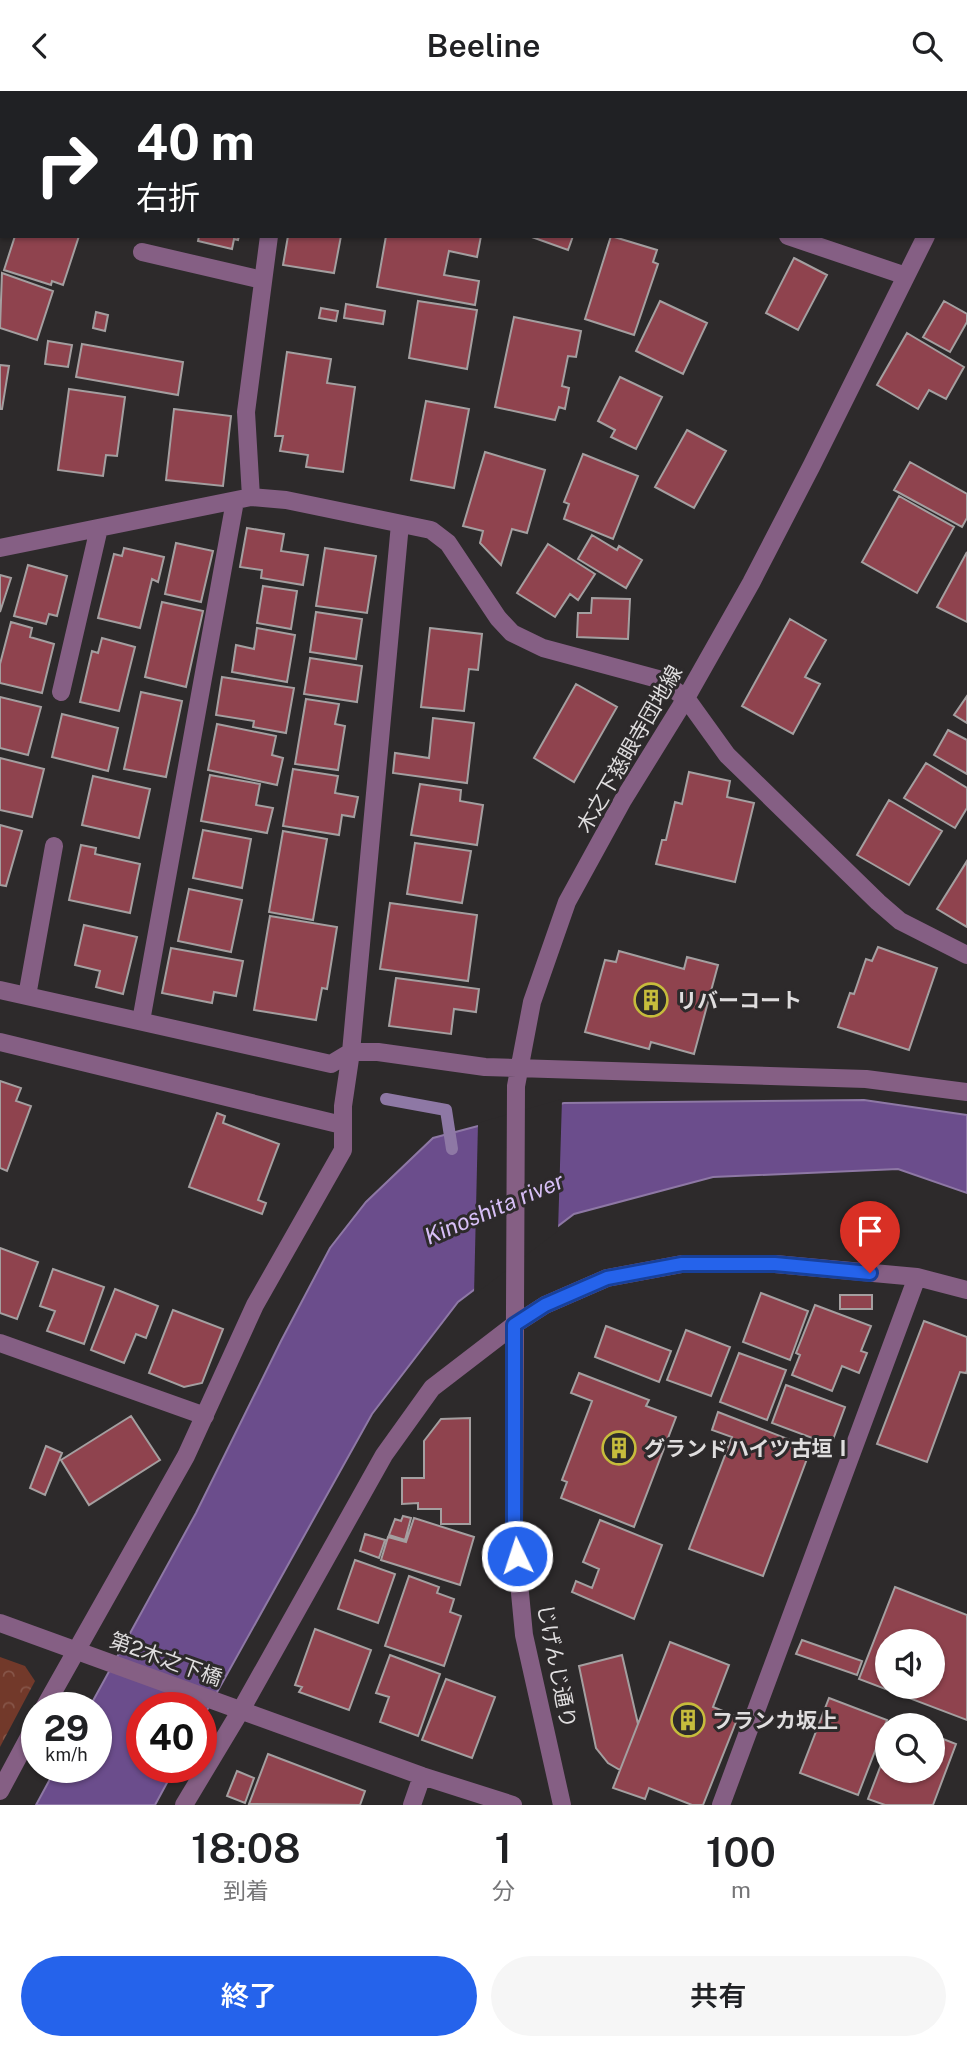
<!DOCTYPE html>
<html lang="ja">
<meta charset="utf-8">
<style>
body{margin:0;font-family:"Public Sans","Noto Sans JP",sans-serif;background:#f6f6f6;color:#202124;height:100vh;display:flex;flex-direction:column;font-size:26px;white-space:nowrap}
*{box-sizing:border-box;margin:0}
p{font-size:23px;color:#757577}
.icon{flex:none;width:38px;height:38px;fill:none;stroke:currentColor;stroke-width:2;stroke-linecap:round;stroke-linejoin:round}
.map{position:relative;height:1714px;overflow:hidden}
.side{display:flex;flex-direction:column;background:#fff;flex:1}
.side>*{flex:none}
.top-card{position:absolute;left:0px;top:0px;width:968px;height:147px;box-shadow:0 2px 5px #0004;background:#202124;color:#fff;overflow:hidden}
.tools{position:absolute;left:875px;top:1538px;display:grid;gap:14px}
.tools a{display:grid;place-items:center;width:70px;height:70px;border-radius:50%;background:#fff;box-shadow:0 2px 5px #0004;font-size:35px}
.speed{position:absolute;left:21px;top:1601px;display:flex;gap:14px;font-size:35px;font-weight:700;text-align:center}
.speed>*{display:grid;place-content:center;width:91px;height:91px;border-radius:50%;background:#fff;box-shadow:0 2px 5px #0004;line-height:1}
.speed small{font-size:18px;font-weight:400}
.speed .limit{border:10px solid #d22;background:#fff;color:#111}
.pin{position:absolute;display:grid;place-items:center;width:60px;height:60px;color:#fff;margin:-72px -30px;border-radius:50% 50% 50% 0;rotate:-45deg;box-shadow:0 0 7px #0007}
.pin .icon{rotate:45deg}
.me{position:absolute;width:77px;margin:-38px;rotate:356deg;stroke-linejoin:round;filter:drop-shadow(0 0 5px #0008)}
.turn{display:flex;align-items:center;gap:24px;height:147px;padding:0 21px;font-size:32px}
.turn .icon{width:91px;height:91px;stroke-width:2.5}
.turn b{display:block;font-size:49px;line-height:60px}
.eta{display:flex;justify-content:space-evenly;align-items:center;height:119px;text-align:center}
.eta b{font-size:42px;font-weight:600;line-height:49px}
.primary-button{display:flex;gap:14px;margin-top:auto;padding:14px 21px}
.primary-button a{flex:1;height:80px;border-radius:42px;background:#2563eb;color:#fff;font-size:28px;font-weight:600;line-height:80px;text-align:center}
.primary-button a+a{background:#f6f6f6;color:#202124}
header{display:flex;justify-content:space-between;align-items:center;height:91px;padding:0 21px;background:#fff;font-size:32px;font-weight:600}
.map>svg:first-child{display:block}
.forest{fill:url(#forest-crowns)}
.water{fill:#6b4d8c;stroke:#8e78a5;stroke-width:2}
.pier{fill:#2d2a2b}
.lines{fill:none;stroke-linecap:round;stroke-linejoin:round}
.stream{stroke:#8e78a5;stroke-width:12}
.building{fill:#8f434e;stroke:#a49fa0;stroke-width:2;fill-rule:evenodd}
.minor{stroke:#855f84;stroke-width:18}
.route-casing{stroke:#184099;stroke-width:18}
.route{stroke:#2563eb;stroke-width:12}
.labels{text-anchor:middle;dominant-baseline:central;stroke-width:6;stroke-linejoin:round;paint-order:stroke}
.street-label{font-size:21px;fill:#dfddde;stroke:#2d2a2b}
.poi-label{font-size:21px;font-weight:bold;fill:#dfddde;stroke:#2d2a2b;text-anchor:start}
.water-label{font-size:23px;font-style:italic;fill:#d7bff6;stroke:#2d2a2b}
</style>
<header><svg class="icon" aria-label="back" viewBox="0 0 24 24"><path d="M15 5l-7 7 7 7"/></svg>Beeline<svg class="icon" aria-label="search" viewBox="0 0 24 24"><circle cx="10" cy="10" r="6"/><path d="M15 15l6 6"/></svg></header>
<div class="map">
<svg width="967" height="1714" viewBox="0 0 967 1714">
<defs>
<pattern id="forest-crowns" width="20" height="18" patternUnits="userSpaceOnUse" patternTransform="scale(1.75)"><rect width="20" height="18" fill="#72392a"/><path d="M2 6a3 3 0 1 1 6 0M12 15a3 3 0 1 1 6 0" fill="none" stroke="#865548"/></pattern>
</defs>
<rect width="100%" height="100%" fill="#2d2a2b"/>
<!-- forest -->
<path class="forest" d="M0,1566L25,1575L35,1590L0,1656Z"/>
<!-- water -->
<path class="water" d="M864,1009L967,1024V1102L898,1078L713,1086L574,1123L458,1211L372,1323L201,1630V1617H142V1676L175,1677L155,1714H36L56,1677L96,1676V1617H89L196,1422L281,1250L330,1157L366,1111L433,1047L564,1012Z"/>
<!-- pier -->
<path class="pier" d="M562,1008L558,1140L474,1204L478,1032Z"/>
<g class="lines">
<!-- stream -->
<path class="stream" d="M386,1008L446,1019L452,1058"/>
</g>
<!-- building -->
<path class="building" d="M0,0H53L2,2V10Z
M67,0H143L147,2H66Z
M439,0H536L535,2Z
M625,0H667L672,2H625Z
M757,0H805L804,2Z
M816,0H868L815,2Z
M0,35H2V100H0Z
M15,145H79L63,194L52,190L51,194L4,179Z
M199,145H239L238,149L234,148L232,158L198,150Z
M288,145H341L334,182L283,174Z
M386,145H481L477,166L449,160L444,184L479,190L475,214L377,196Z
M529,145H573L568,159Z
M611,145L657,159L653,171L658,173L634,244L585,228Z
M794,167L827,184L798,239L766,222Z
M2,182L53,200L37,249L0,237Z
M418,210L477,219L467,278L409,267Z
M660,210L707,232L683,283L636,260Z
M944,210L967,223V231L950,261L923,246Z
M346,213L385,220L383,233L344,227Z
M321,217L338,220L336,230L319,227Z
M96,221L108,224L105,240L93,237Z
M514,226L581,240L576,266L568,265L562,295L569,297L565,318L559,316L555,329L495,316Z
M907,242L964,276L946,308L929,299L918,318L877,294Z
M48,250L72,254L68,276L45,273Z
M82,253L183,271L178,304L76,286Z
M287,261L331,268L327,292L355,296L343,381L306,376L308,364L280,360L283,345H275Z
M0,274L9,275L2,318H0Z
M620,286L662,306L636,358L611,346L615,339L598,330Z
M69,298L125,306L117,365L106,364L103,385L58,379Z
M426,310L469,318L454,397L411,389Z
M174,318L231,325L223,395L166,389Z
M687,339L726,360L694,417L655,396Z
M485,361L545,379L527,442L512,438L501,474L480,452L483,440L463,435Z
M583,363L638,385L613,448L564,428L569,413L564,411Z
M910,371L967,403V427L962,436L894,399Z
M899,405L954,436L917,502L862,471Z
M247,437L284,443L281,460L308,464L303,494L261,487L262,479L240,476Z
M592,444L617,459L619,455L642,469L626,497L578,468Z
M176,452L213,460L201,511L165,503Z
M548,453L595,483L578,509L570,503L555,526L517,502Z
M124,457L164,466L158,491L152,488L140,537L98,527L114,463L122,465Z
M325,457L376,465L367,522L316,515Z
M967,461V531L937,516Z
M28,474L67,485L57,525L49,523L46,533L14,525Z
M0,484L11,487L0,521Z
M263,495L297,500L291,538L257,532Z
M592,507L630,508L628,548L577,546L578,522H591Z
M162,511L203,520L186,596L145,586Z
M316,521L362,528L356,568L310,561Z
M790,528L826,549L805,586L820,593L793,643L742,615Z
M11,531L32,537L30,546L54,553L42,602L0,592V573Z
M257,537L295,544L287,591L232,581L236,554L254,558Z
M430,537L482,543L478,579L469,578L464,620L421,616Z
M102,547L135,556L119,620L80,611L92,560L98,562Z
M310,567L362,575L357,611L304,603Z
M222,586L294,597L286,642L253,636L254,630L216,624Z
M576,593L617,616L574,691L534,667Z
M141,601L182,610L166,686L124,678Z
M967,605V632L954,624Z
M0,606L41,616L28,664L0,657Z
M306,608L339,613L335,633L345,635L338,679L295,673Z
M62,623L118,637L108,680L52,666Z
M433,627L474,632L467,692L393,682L395,662L429,667Z
M217,633L276,645L272,664L283,667L277,694L208,679Z
M948,639L967,649V683L934,664Z
M0,667L44,678L32,726L0,719Z
M926,672L967,697V717L955,737L904,707Z
M293,678L338,685L335,702L358,706L354,726L342,724L339,744L283,735Z
M689,681L730,690L727,706L754,712L735,791L656,773L662,749H666L675,711L682,713Z
M210,684L260,693L256,714L273,717L267,742L201,730Z
M93,685L150,698L139,747L82,734Z
M420,693L461,699L460,710L483,714L477,754L411,744Z
M889,709L942,740L909,794L857,764Z
M0,734L22,740L6,795L0,794Z
M203,739L251,748L242,797L193,787Z
M283,740L327,748L313,829L269,821Z
M415,752L471,760L462,812L407,803Z
M81,754L96,757L95,763L140,773L130,822L69,809Z
M967,770V836L937,818Z
M189,798L242,809L231,861L178,850Z
M390,812L477,824L468,890L380,878Z
M270,825L337,836L327,898L322,897L316,929L254,919Z
M84,834L137,846L123,903L96,896L100,880L75,874Z
M878,856L937,877L909,959L838,936L850,902L854,903L866,868L872,870Z
M171,857L243,870L236,905L214,901L212,912L162,902Z
M619,860L684,878L687,866L718,874L694,963L651,951L649,958L585,941L605,869L616,871Z
M396,887L479,898L476,921L454,918L451,943L389,935Z
M0,990L21,997L16,1010L31,1015L7,1080L0,1077Z
M217,1022L225,1025L223,1032L279,1053L258,1109L266,1112L262,1123L189,1096Z
M0,1157L38,1171L17,1228L0,1222Z
M53,1178L104,1196L84,1253L47,1240L55,1220L40,1215Z
M115,1198L158,1215L146,1247L136,1243L124,1272L91,1259Z
M761,1202L808,1220L790,1269L743,1251Z
M840,1204H872V1218H840Z
M815,1214L871,1235L861,1260L867,1262L859,1282L842,1275L832,1300L792,1284L800,1264L796,1262Z
M173,1219L223,1238L202,1292L184,1296L149,1282Z
M924,1230L967,1246V1279L966,1282L960,1281L927,1371L877,1353Z
M606,1235L671,1260L659,1291L595,1266Z
M686,1239L730,1256L711,1305L667,1289Z
M739,1262L786,1279L767,1329L720,1311Z
M579,1282L649,1309L646,1315L676,1326L634,1436L561,1407L567,1391L562,1389L592,1310L571,1302Z
M786,1294L845,1316L831,1354L772,1332Z
M718,1321L811,1357L763,1485L689,1458L732,1346L712,1339Z
M131,1325L160,1369L89,1414L61,1369Z
M470,1327V1433H441V1418H418V1412L402,1413V1387H424V1350L441,1328Z
M46,1355L62,1362L45,1404L30,1397Z
M403,1425L411,1427L405,1449L389,1444L395,1428L401,1430Z
M414,1427L474,1446L460,1494L381,1469L388,1446L406,1451Z
M600,1429L662,1454L634,1528L572,1501L576,1490L592,1497L599,1478L583,1471Z
M365,1443L385,1449L379,1467L360,1460Z
M355,1469L395,1483L378,1532L338,1518Z
M409,1485L439,1496L437,1502L454,1508L450,1521L461,1525L444,1575L385,1555Z
M895,1496L967,1524V1629L859,1588ZM887,1550H933V1596H887Z
M315,1538L371,1559L349,1619L299,1601L302,1596L295,1594Z
M802,1549L862,1570L857,1584L796,1563Z
M670,1551L729,1574L713,1616L738,1626L703,1714H692L649,1697L645,1708L613,1697Z
M390,1564L440,1583L418,1645L380,1631L389,1606L376,1602Z
M622,1564L638,1633L620,1679L608,1672L596,1657L579,1575Z
M446,1588L495,1606L472,1667L422,1649Z
M829,1607L887,1629L858,1704L800,1682Z
M933,1644L956,1653L933,1714H885L868,1708L887,1658V1680H933Z
M268,1663L365,1700L360,1714L249,1713Z
M237,1680L254,1687L245,1712L227,1705Z"/>
<g class="lines">
<!-- minor -->
<path class="minor" d="M278,0L282,2
M308,2L309,0
M966,63L967,61
M788,145L906,185
M142,161L262,189
M251,406L246,321L269,145
M0,457L251,406L286,409L431,439L448,452L498,527L512,542L543,557L658,588L686,607L727,664L878,811L900,830L967,864
M61,601L99,437
M0,899L331,973L351,961H378L485,976L866,988L967,1001
M27,905L54,755
M141,930L235,410
M0,951L342,1034
M0,1252L205,1325
M0,1532L422,1685L513,1714
M44,1617L186,1365L255,1214L343,1059V1015L351,961L400,433
M0,1700L37,1631
M184,1714L241,1619L384,1364L432,1297L514,1234L545,1214L607,1187L682,1173H775L917,1186L967,1199
M412,1714L422,1685
M562,1714L524,1544L514,1439L516,995L532,911L567,811L623,709L686,607L751,492L812,374L926,145
M721,1714L917,1186"/>
</g>
<g class="lines">
<defs>
<path id="route" d="M517,1465L514,1439V1234L545,1214L607,1187L682,1173H775L870,1182"/>
</defs>
<!-- route casing -->
<use href="#route" class="route-casing"/>
<!-- route -->
<use href="#route" class="route"/>
</g>
<!-- icons -->
<defs>
<symbol id="building-ring" viewBox="-11 -11 22 22"><circle r="9.5" fill="#2d2a2b" stroke="#c6bc3c" stroke-width="1.5"/><path d="M-4-6H4V6H1V3H-1V6H-4ZM-2.5-4.3h1.7v1.8h-1.7ZM.8-4.3h1.7v1.8H.8ZM-2.5-1h1.7V.8h-1.7ZM.8-1h1.7V.8H.8Z" fill="#c6bc3c"/></symbol>
</defs>
<g fill-rule="evenodd">
<use href="#building-ring" x="632" y="890" width="38" height="38"/>
<use href="#building-ring" x="600" y="1338" width="38" height="38"/>
<use href="#building-ring" x="669" y="1610" width="38" height="38"/>
</g>
<g class="labels">
<!-- street labels -->
<g class="street-label">
<text transform="translate(629 658) rotate(-60)">木之下慈眼寺団地線</text>
<text transform="translate(166 1568) rotate(20)">第2木之下橋</text>
<text transform="translate(557 1575) rotate(79)">じげんじ通り</text>
</g>
<!-- poi labels -->
<g class="poi-label">
<text x="676" y="909">リバーコート</text>
<text x="644" y="1357">グランドハイツ古垣Ⅰ</text>
<text x="712" y="1629">フランカ坂上</text>
</g>
<!-- water labels -->
<g class="water-label">
<text transform="translate(494 1117) rotate(-23)">Kinoshita river</text>
</g>
</g>
</svg>
<div class="tools">
<a><svg class="icon" aria-label="sound" viewBox="0 0 24 24"><path d="M4 9h4l5-4v14l-5-4H4zM17 9q2 3 0 6"/></svg></a>
<a><svg class="icon" aria-label="search" viewBox="0 0 24 24"><circle cx="10" cy="10" r="6"/><path d="M15 15l6 6"/></svg></a>
</div>
<div class="speed"><div>29<small>km/h</small></div><div class="limit">40</div></div>
<div class="pin" style="left:870px;top:1182px;background:#d93025"><svg class="icon" aria-label="arrive" viewBox="0 0 24 24"><path d="M6 21V4h12l-3 4 3 4H6"/></svg></div>
<svg class="me" style="left:517px;top:1465px" viewBox="-20 -20 40 40"><circle r="17" fill="#2563eb" stroke="#fff" stroke-width="3"/><path d="M0-11L8 9 0 5-8 9z" fill="#fff"/></svg>
<div class="top-card">
<div class="turn"><svg class="icon" aria-label="right" viewBox="0 0 24 24"><path d="M7 20v-9h11M14 6l5 5-5 5"/></svg><div><b>40 m</b>右折</div></div>
</div>
</div>
<section class="side">
<div class="eta">
<div><b>18:08</b><p>到着</p></div>
<div><b>1</b><p>分</p></div>
<div><b>100</b><p>m</p></div>
</div>
<div class="primary-button"><a>終了</a><a>共有</a></div>
</section>
